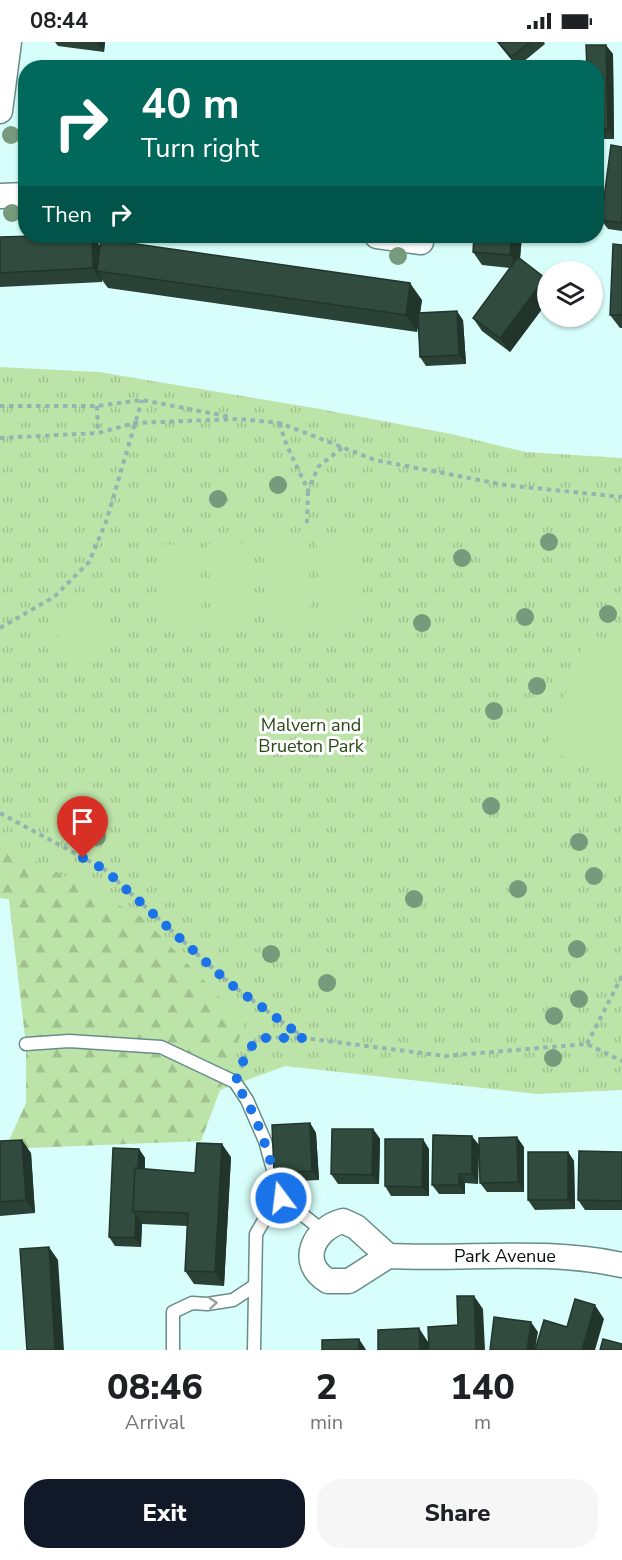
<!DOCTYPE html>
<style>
body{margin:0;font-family:"Nunito Sans",sans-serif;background:#f6f6f6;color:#202124;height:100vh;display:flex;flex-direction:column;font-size:22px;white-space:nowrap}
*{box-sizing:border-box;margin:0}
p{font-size:20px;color:#757577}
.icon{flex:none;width:33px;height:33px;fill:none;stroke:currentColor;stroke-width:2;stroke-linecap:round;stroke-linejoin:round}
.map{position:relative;height:1308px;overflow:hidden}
.panel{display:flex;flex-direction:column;background:#fff;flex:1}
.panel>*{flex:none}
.top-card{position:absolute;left:18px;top:18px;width:586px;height:183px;border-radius:24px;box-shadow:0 2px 4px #0004;background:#00695c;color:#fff;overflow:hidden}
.fabs{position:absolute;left:537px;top:219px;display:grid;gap:12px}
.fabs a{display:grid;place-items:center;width:66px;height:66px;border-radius:50%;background:#fff;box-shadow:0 2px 4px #0004;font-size:30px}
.pin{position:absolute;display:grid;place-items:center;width:51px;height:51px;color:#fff;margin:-62px -26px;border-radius:50% 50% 50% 0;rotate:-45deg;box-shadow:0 0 6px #0007}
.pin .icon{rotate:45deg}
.me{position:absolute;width:66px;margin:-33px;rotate:345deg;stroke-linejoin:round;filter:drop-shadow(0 0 4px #0008)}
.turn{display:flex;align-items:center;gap:21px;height:126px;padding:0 24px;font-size:27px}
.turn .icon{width:78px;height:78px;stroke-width:2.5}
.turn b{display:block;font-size:42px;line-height:51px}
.then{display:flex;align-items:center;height:57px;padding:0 24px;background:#0003;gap:12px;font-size:22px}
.eta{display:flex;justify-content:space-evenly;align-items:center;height:102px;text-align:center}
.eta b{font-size:36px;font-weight:800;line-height:42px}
.primary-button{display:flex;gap:12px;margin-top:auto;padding:12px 24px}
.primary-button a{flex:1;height:69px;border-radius:24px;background:#111827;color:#fff;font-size:24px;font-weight:800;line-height:69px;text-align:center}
.primary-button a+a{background:#f6f6f6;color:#202124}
.status{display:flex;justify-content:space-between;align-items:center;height:42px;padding:0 30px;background:#fff;direction:ltr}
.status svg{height:16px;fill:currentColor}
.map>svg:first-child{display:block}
.grass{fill:url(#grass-tufts)}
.forest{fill:url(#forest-firs)}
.garden{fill:#bde4a8}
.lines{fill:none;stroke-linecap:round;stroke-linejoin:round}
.lane-casing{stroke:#688c89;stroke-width:15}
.street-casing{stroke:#688c89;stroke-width:27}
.path{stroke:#95b3b0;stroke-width:4;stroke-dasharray:4.5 4.5;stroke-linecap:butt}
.lane{stroke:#fff;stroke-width:12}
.street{stroke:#fff;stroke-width:24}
.tree{fill:#779a7c}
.wall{fill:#2a4135}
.shaded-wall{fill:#22352b}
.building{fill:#314c3e;stroke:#22352b;stroke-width:1.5}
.oneway{stroke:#9a9f9e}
.route{stroke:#1a73e8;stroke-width:10;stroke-dasharray:0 18}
.labels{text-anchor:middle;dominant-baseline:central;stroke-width:6;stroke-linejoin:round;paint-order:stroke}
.park-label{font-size:18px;fill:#294815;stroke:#fff}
.street-label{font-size:18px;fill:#030e0d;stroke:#fff}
</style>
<div class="status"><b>08:44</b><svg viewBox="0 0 49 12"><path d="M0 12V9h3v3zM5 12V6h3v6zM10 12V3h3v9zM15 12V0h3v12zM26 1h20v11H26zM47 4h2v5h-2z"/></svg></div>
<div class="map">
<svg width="622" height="1308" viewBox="0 0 622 1308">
<defs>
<pattern id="grass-tufts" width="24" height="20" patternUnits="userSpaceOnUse" patternTransform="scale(1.5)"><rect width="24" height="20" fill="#bde4a8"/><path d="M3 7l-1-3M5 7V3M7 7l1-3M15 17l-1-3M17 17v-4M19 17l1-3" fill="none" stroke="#a1c28f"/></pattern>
<pattern id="forest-firs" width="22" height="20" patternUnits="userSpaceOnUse" patternTransform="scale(1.5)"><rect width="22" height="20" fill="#bde4a8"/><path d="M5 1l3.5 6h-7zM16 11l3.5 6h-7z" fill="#a1c28f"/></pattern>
</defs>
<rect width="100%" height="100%" fill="#d7fefa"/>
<!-- grass -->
<path class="grass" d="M0,325L99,330L320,367L451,392L526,410L622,416V1048L537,1052L285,1024L220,1048L26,1061V1001L9,857L0,856Z"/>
<!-- forest -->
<path class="forest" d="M0,800L143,876L245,981L201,1099L5,1107L26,1061V1002L9,857L0,856Z"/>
<!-- garden -->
<path class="garden" d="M356,498L359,580L319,581L317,499Z
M308,499L311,581L271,582L269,500Z
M248,501L251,583L211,585L208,502Z
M200,502L202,584L163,585L160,503Z
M89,556L112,598L73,620L49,579Z
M587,591L622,604V735L545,708Z"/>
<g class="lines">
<defs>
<path id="lane" d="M26,1002L69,999L161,1005L235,1040L247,1058L265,1099L281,1156L322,1188
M173,1308V1270L192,1261L207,1262L233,1258L254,1244
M254,1308L256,1192L275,1159L281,1156"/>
<path id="street" d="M0,69L9,0
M0,154L26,153
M377,194L421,200L422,194
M343,1179L356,1185L388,1214L349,1239H328C297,1221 314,1186 343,1179Z
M388,1214C466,1218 544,1206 622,1223"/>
</defs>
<!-- lane casing -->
<use href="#lane" class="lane-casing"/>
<!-- street casing -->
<use href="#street" class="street-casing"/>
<!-- path -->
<path class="path" d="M0,364H97L142,358L231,375
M97,364L98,391
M280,381C285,406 299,426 308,449L318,425L343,405
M0,396L98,391L135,381L238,377L280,381L375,418L505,443L622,455
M307,481L308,449
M0,586L54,555L89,520L106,480L142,358
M0,771L104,827L229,941L304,996L445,1014L587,1002L622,1019
M587,1002L622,934
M241,1026L246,1012L258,995L302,996"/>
<!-- lane -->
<use href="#lane" class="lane"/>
<!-- street -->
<use href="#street" class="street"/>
</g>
<!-- trees -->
<g class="tree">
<circle cx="11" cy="93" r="9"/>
<circle cx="12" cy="171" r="9"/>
<circle cx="398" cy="214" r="9"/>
<circle cx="278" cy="443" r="9"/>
<circle cx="218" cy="457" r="9"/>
<circle cx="549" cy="500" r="9"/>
<circle cx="462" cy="516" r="9"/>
<circle cx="608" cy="572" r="9"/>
<circle cx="525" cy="575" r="9"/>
<circle cx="422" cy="581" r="9"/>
<circle cx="537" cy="644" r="9"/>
<circle cx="494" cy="669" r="9"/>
<circle cx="491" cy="764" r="9"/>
<circle cx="97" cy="795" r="9"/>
<circle cx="579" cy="800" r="9"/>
<circle cx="594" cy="834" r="9"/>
<circle cx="518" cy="847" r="9"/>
<circle cx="414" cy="857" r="9"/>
<circle cx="577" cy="907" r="9"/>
<circle cx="271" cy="912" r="9"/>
<circle cx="327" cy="941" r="9"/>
<circle cx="579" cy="957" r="9"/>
<circle cx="554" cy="974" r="9"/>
<circle cx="553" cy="1016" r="9"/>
</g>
<!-- wall -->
<path class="wall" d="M55,0H105L104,10L58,4Z
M497,0H544L545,2L517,25Z
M613,12L614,97H597V26Z
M622,105V189L608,187L601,178Z
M35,194H93L100,204L422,258L420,271L463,278L466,322L426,324L420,315L418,284L417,290L108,246L102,238V240L0,245V195Z
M474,194H522L520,217L545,236L548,239V259L510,310L482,289L473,276L510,226L482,223L473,210Z
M622,203V286H620L610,273Z
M310,1081L316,1091L319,1138L281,1140L274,1131Z
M373,1087L380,1097L379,1142H338L331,1132Z
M0,1099L31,1111L35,1171L0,1174Z
M479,1103L478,1142L465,1141V1152H439L432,1143Z
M524,1105V1150H487L480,1141Z
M139,1107L145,1116V1127L195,1131L231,1115L224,1244L194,1242L185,1229L187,1184L142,1182L141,1205L115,1204L109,1195Z
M429,1107V1154H391L385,1144Z
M568,1110L574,1119L575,1167L535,1168L528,1158Z
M622,1110V1168H585L578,1158Z"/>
<!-- shaded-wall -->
<path class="shaded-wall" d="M98,0H105L104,10L97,1Z
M606,3L613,12L614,97L608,87Z
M92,194H93L101,205L97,229L102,238V240L93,226Z
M512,194H522L519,226L510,213Z
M545,236L548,239V259L510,310L500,296Z
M410,241L422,258L417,290L406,273Z
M457,269L463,278L466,322L459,313Z
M310,1081L316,1091L319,1138L312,1129Z
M373,1087L380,1097L379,1142L372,1133Z
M472,1094L479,1103L478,1142L472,1132Z
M517,1095L524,1105V1150L518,1140Z
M423,1097L429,1107V1154L422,1145Z
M22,1098L31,1111L35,1171L26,1158Z
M222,1102L231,1115L224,1244L215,1230Z
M139,1107L145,1116L143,1169H136Z
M568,1110L574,1119L575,1167L568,1158Z
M459,1132L465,1141V1152L459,1143Z
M136,1172L142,1182L141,1205L135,1196Z
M49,1205L58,1218L64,1308H55Z
M474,1254L483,1267L485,1308H476Z
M595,1263L604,1277L595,1308H582Z
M531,1280L538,1290L535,1308H527Z
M419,1286L428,1300L429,1308H420Z
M359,1297L365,1306L366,1308H359Z"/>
<!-- building -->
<path class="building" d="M498,0H530L511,15Z
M586,3H606L608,87H597V26H587Z
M611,103L622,105V181L601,178Z
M35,194H92L93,226L0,231V195Z
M474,194H512L510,213L473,210Z
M101,197L410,241L406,273L97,229Z
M613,202L622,203V273H610Z
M518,215L545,236L500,296L473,276Z
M457,269L459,313L420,315L418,271Z
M310,1081L312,1129L274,1131L272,1083Z
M332,1087H373L372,1133L331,1132Z
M433,1093L472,1094V1132H459V1143H432Z
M517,1095L518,1140L480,1141L479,1096Z
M385,1097H423L422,1145L385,1144Z
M22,1098L26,1158L0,1160V1099Z
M197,1101L222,1102L215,1230L185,1229L188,1171L133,1169L135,1126L195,1131Z
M113,1106L139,1107L138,1126H135L133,1169L136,1172L135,1196L109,1195Z
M579,1109L622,1110V1159L578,1158Z
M528,1110H568V1158H528Z
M49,1205L55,1308H27L20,1207Z
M457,1254H474L476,1308H429L428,1285L458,1283Z
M575,1257L595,1263L582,1308H535L544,1278L567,1285Z
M494,1275L531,1280L527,1308H490Z
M419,1286L420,1308H378V1288Z
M359,1297V1308H322V1298Z
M603,1297L622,1302V1308H600Z"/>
<!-- one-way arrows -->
<defs><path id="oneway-chevron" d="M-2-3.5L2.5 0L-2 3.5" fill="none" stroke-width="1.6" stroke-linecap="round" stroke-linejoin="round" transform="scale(1.5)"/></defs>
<use class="oneway" href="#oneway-chevron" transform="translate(213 1261) rotate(-5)"/>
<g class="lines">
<!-- route -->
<path class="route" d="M83,816L104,827L229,941L304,996H258L246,1012L235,1041C260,1075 269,1115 281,1156"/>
</g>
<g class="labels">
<!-- park labels -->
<g class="park-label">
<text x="311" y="683">Malvern and<tspan x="311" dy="21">Brueton Park</tspan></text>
</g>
<!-- street labels -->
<g class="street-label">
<text x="505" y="1214">Park Avenue</text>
</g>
</g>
</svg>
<div class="fabs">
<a><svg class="icon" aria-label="layers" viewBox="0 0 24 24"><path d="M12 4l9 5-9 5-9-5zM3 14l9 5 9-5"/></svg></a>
</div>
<div class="pin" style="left:83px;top:816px;background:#d93025"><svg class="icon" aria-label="arrive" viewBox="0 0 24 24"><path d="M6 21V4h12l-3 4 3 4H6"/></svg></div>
<svg class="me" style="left:281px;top:1156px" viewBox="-20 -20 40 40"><circle r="17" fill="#1a73e8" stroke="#fff" stroke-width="3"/><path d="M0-11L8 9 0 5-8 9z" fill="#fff"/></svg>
<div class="top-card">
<div class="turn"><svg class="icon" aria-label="right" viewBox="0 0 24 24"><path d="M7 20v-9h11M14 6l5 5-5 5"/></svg><div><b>40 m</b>Turn right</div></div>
<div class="then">Then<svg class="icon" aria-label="right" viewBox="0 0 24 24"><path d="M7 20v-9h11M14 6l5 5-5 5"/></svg></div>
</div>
</div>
<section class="panel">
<div class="eta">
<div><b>08:46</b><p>Arrival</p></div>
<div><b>2</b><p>min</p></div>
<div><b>140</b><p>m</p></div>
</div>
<div class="primary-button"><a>Exit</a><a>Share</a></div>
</section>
